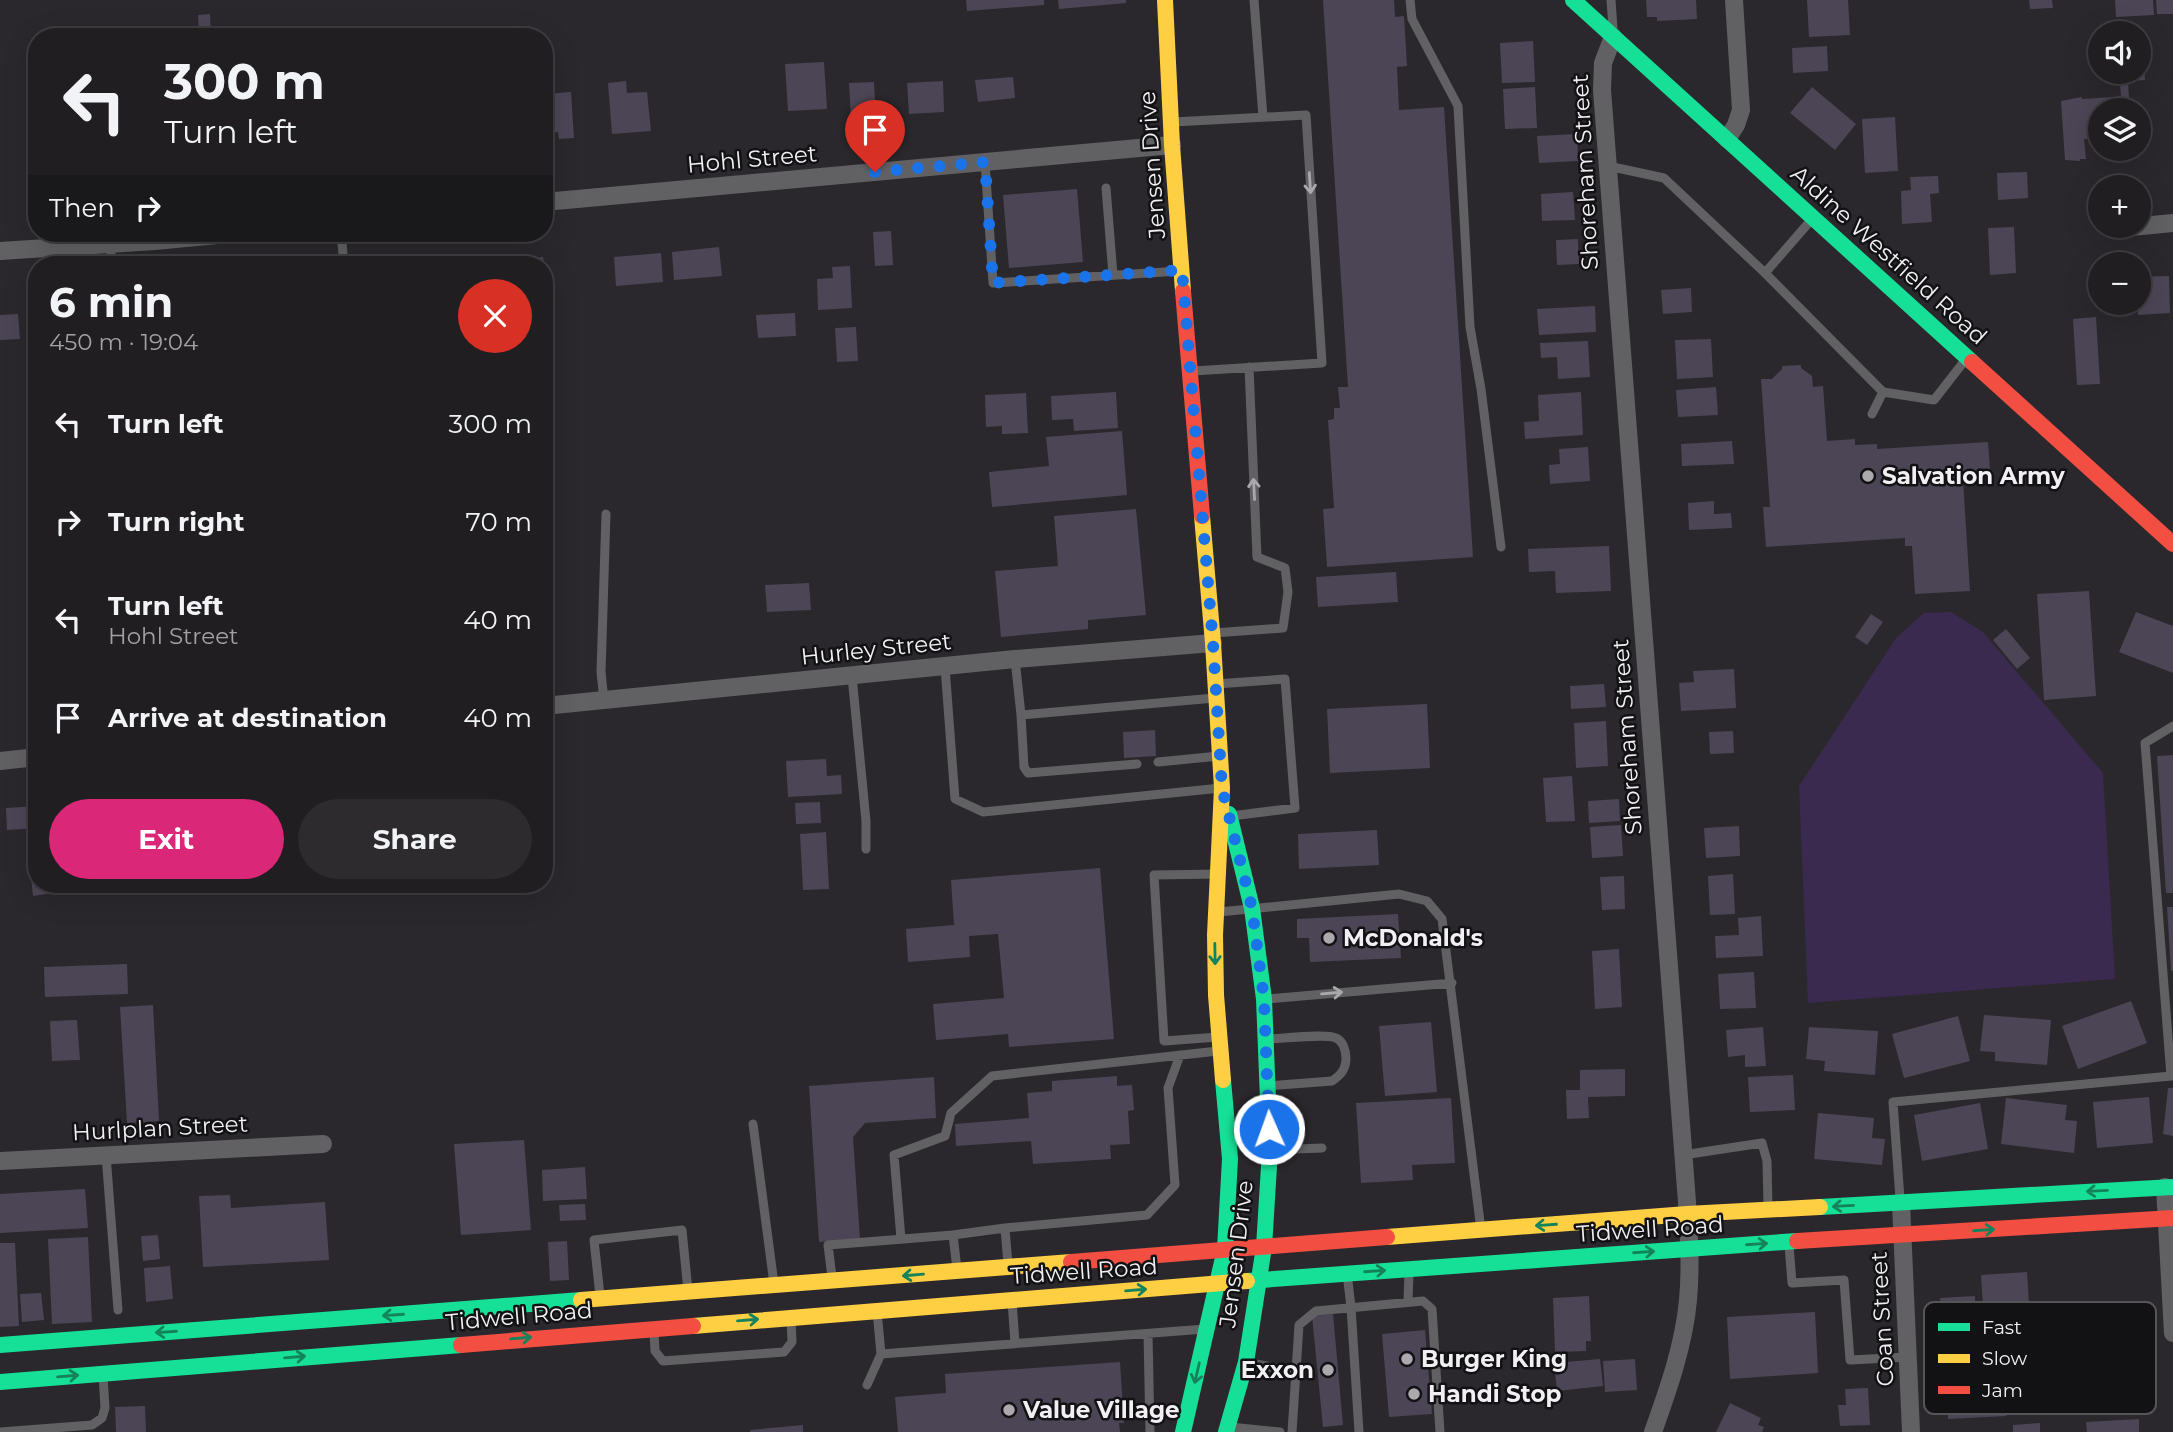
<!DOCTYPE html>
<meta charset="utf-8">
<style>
body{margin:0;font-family:Montserrat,sans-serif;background:#2d2b2e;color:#f1f3f6;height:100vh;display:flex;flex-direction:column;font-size:26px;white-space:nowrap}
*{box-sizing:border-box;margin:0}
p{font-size:23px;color:#a2a2a5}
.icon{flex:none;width:38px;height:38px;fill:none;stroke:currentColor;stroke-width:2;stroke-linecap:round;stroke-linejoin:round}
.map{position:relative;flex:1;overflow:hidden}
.panel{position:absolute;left:28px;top:256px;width:525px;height:637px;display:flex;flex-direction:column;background:#201e21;border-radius:28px;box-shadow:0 7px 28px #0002,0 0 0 2px #3d3c3f}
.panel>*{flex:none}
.banner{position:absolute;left:28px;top:28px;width:525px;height:214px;border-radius:28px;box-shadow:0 7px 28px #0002,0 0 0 2px #3d3c3f;background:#201e21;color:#f1f3f6;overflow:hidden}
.fabs{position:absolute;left:2088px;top:21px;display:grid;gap:14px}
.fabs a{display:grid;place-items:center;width:63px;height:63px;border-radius:50%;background:#201e21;box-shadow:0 7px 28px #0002,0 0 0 2px #3d3c3f;font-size:35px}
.pin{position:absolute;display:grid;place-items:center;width:60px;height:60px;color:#fff;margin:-72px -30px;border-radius:50% 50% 50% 0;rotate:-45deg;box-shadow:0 0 7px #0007}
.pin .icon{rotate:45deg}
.me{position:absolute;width:77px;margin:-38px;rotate:358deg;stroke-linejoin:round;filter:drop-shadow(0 0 5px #0008)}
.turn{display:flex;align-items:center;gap:24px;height:147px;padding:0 21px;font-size:32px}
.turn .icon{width:91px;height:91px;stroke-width:2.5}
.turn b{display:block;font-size:49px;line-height:60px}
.then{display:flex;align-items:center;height:66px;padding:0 21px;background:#0003;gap:14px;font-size:26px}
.round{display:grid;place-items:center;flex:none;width:74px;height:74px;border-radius:37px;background:#2d2b2e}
.headline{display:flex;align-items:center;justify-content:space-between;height:119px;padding:0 21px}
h1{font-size:42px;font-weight:700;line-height:52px}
.action{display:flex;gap:14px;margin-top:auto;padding:14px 21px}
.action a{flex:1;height:80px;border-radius:42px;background:#db2777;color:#fff;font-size:28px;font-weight:700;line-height:80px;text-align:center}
.action a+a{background:#2d2b2e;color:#f1f3f6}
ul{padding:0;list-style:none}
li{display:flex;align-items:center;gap:21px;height:98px;padding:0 21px}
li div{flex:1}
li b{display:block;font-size:26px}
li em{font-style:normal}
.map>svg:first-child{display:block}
.green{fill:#3a2a4f}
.building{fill:#4c4555}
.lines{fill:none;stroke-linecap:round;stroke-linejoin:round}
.lane{stroke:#616163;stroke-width:9}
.street{stroke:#616163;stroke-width:18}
.fast{stroke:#16e098;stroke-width:16}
.slow{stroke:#ffcf43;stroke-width:16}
.jam{stroke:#f24e42;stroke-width:16}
.oneway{stroke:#a9a8ab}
.oneway2{stroke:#14835c}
.route{stroke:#1a73e8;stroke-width:12;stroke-dasharray:0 21.6}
.poi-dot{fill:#aba9ad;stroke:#121113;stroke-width:2.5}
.labels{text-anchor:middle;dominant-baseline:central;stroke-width:5;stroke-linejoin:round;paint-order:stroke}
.street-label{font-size:23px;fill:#f1eff3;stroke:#121113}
.poi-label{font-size:23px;font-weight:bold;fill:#f1eff3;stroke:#121113;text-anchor:start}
.key{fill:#121113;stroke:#555456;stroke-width:2}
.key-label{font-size:19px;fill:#f1eff3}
</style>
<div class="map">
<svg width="2173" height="1432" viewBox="0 0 2173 1432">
<rect width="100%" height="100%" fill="#2a282c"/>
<!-- green -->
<path class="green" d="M1951,612L1983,632L2103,773L2115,979L1808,1003L1799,786L1896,638L1924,613Z"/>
<!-- building -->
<path class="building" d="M966,0H1044V5L967,11Z
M1058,0H1126V3L1059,9Z
M1323,0H1394L1395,17L1404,16L1407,66L1397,67L1399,110L1444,107L1473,557L1327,567L1323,509L1334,508L1328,420L1334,419V408H1340L1338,387H1348Z
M1646,0H1696L1697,19L1657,21V17H1647Z
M1807,0H1848L1850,35L1809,37Z
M2029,0H2052L2053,8L2030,9Z
M2115,0H2153L2154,15L2116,17Z
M2156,0H2173V14H2157Z
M210,14L211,37H199L198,15Z
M1533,41L1535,82L1502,83L1500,43Z
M1827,46L1828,71L1793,73L1792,48Z
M824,62L827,109L788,111L785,64Z
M2138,63H2144L2145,80L2128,81L2129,97L2128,102L2122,107H2115L2116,110H2100V138L2084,139L2086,159H2080V161L2065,160L2061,101L2082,97V99L2115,97V100H2118L2121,96L2119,72H2138Z
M1013,77L1015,98L978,102L975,80Z
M626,81L627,93L647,92L651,131L612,134L608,83Z
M943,81L944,112L909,114L907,83Z
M874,82L876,117L851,119L849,83Z
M1535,87L1537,128L1505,129L1503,89Z
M1812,87L1856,124L1835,150L1790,113Z
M571,92L574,138L559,139L558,132L549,133L546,94Z
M1895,117L1898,171L1865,173L1862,119Z
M1577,134L1578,161L1539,163L1537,136Z
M2027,172L2028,198L1998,200L1997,173Z
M29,176H37V200H31Z
M1938,176L1939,193L1930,194L1932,222L1902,224L1901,191L1911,190L1910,177Z
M1077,189L1083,262L1009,268L1003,195Z
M1573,192L1575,220L1542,221L1541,194Z
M2014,227L2016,273L1990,275L1988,228Z
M891,231L893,265L875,266L873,232Z
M1578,239L1579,264L1557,265L1556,240Z
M719,247L722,276L674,280L672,252Z
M661,253L663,282L616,286L614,257Z
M543,257L544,264H504V261Z
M850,266L852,308L818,310L817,279L833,278L832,267Z
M2169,276L2170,313L2138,315V277Z
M1691,288L1692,312L1663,314L1661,290Z
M1595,306L1596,332L1539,335L1537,309Z
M795,313L796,336L758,338L756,315Z
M18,314L20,339L0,340V315Z
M2096,317L2100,384L2077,385L2073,319Z
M856,327L858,361L837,362L835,328Z
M1711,339L1713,377L1677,379L1675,340Z
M1588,341L1590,377L1558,379L1557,357L1541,358L1540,343Z
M1801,365V368L1812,376L1813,387L1823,386L1827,441L1855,439V445L1877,444V449L1988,442L1990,470L1969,472V480H1963L1970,591L1915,594L1912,546H1905V538L1766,547L1763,507H1770L1761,379H1772L1782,369V366Z
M1716,387L1718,415L1678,417L1676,390Z
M1116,392L1118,428L1074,431L1073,419L1052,420L1051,396Z
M1581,392L1583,435L1525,439L1524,422L1539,421L1538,395Z
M1026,393L1028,433L1002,434V426L986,427L985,395Z
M1122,431L1127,495L992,507L989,472L1049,466L1046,437Z
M1732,441L1734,464L1682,466L1681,444Z
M1588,447L1590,481L1550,484L1549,465L1560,464L1559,449Z
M1714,501V514L1731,513L1732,528L1689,530L1688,503Z
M1136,509L1146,615L1088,620V629L1001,637L995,571L1058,566L1054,516Z
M1609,546L1611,591L1556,593L1555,571L1529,572L1528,549Z
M1396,572L1398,602L1318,607L1316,577Z
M809,583L811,610L767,612L765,585Z
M2089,591L2096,696L2044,700L2037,594Z
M2136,612L2173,626V673L2119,652Z
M1871,614L1883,622L1867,645L1855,637Z
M2006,629L2030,658L2017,669L1993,640Z
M1734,669L1736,708L1681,711L1679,683L1694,682L1693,671Z
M1604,684L1606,707L1571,709L1570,686Z
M1427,704L1430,768L1330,773L1327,709Z
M1606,721L1608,766L1576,768L1574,723Z
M1155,730L1156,756L1124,758L1123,732Z
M1733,731L1734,753L1710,754L1709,732Z
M2173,755V893H2166L2157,756Z
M826,759L827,776L841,775L842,794L788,797L786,761Z
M1572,776L1575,821L1546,822L1543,778Z
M1619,799L1620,821L1589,823L1588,801Z
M820,802L821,823L796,824L795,803Z
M37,806V828L7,830L6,808Z
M1621,825L1623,856L1592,858L1590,827Z
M1739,826L1740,856L1706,858L1704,828Z
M1377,830L1379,865L1299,869L1298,834Z
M826,832L829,889L803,890L800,834Z
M1100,868L1114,1039L1009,1047L1008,1034L936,1040L933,1004L1004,998L998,934L969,936L970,957L908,962L906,929L954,925L951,880Z
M1733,874L1735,914L1710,915L1708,876Z
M1624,876L1625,909L1602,910L1600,877Z
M31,877H37V884H51L52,893L33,896Z
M2167,907H2173V971H2171Z
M1398,914L1401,958L1310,962L1309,938H1297V919Z
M1761,916L1763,956L1716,958L1715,936L1739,935L1738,918Z
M1619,949L1622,1007L1595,1009L1592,951Z
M127,964L128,994L45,997L44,967Z
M1754,972L1756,1008L1720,1009L1718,974Z
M2131,1001L2147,1043L2078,1069L2062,1026Z
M153,1005L159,1121L127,1123L120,1007Z
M1984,1015L2051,1020L2047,1065L1995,1061V1052L1980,1051Z
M1958,1016L1970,1061L1904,1078L1892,1034Z
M77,1020L80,1060L52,1061L50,1021Z
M1431,1022L1437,1092L1385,1096L1379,1026Z
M1763,1027L1766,1066L1745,1067V1055L1728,1057L1726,1030Z
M1809,1027L1878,1031L1875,1075L1824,1071L1825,1061L1806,1059Z
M1625,1069V1096L1588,1097L1589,1118L1567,1119L1566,1090H1580V1070Z
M1793,1075L1795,1110L1750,1112L1748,1077Z
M1117,1076V1086L1132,1085L1134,1110L1128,1111L1130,1144L1110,1145L1111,1159L1033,1164L1031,1141L956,1146L955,1124L1029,1118L1027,1093L1052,1091V1081Z
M934,1077L936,1118L865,1123L853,1137L860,1239L819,1242L809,1086Z
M2168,1088H2173V1136L2163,1134Z
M2149,1097L2153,1143L2097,1148L2093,1102Z
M1451,1098L1455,1163L1412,1165L1413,1180L1361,1183L1356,1103Z
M2006,1098L2067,1105L2065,1120L2077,1121L2074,1153L2001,1144Z
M1980,1103L1988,1149L1922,1161L1914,1115Z
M1818,1113L1874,1118L1872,1138L1885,1139L1882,1165L1814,1159Z
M524,1140L531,1230L461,1235L454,1144Z
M585,1167L587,1199L543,1201L542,1170Z
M85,1189L88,1228L0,1233V1194Z
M230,1195L231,1208L325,1202L329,1260L203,1267L199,1196Z
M585,1204L586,1220L560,1221L559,1205Z
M158,1235L160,1259L143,1261L141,1236Z
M88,1237L92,1322L52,1324L48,1239Z
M567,1241L569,1280L550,1281L548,1242Z
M0,1243H15L19,1326L0,1327Z
M170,1266L173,1299L146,1302L144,1268Z
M2027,1272L2030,1320L1984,1322L1981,1275Z
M41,1293L44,1320L22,1322L20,1294Z
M1589,1296L1591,1341H1586V1351L1555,1352L1553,1298Z
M1975,1296V1311L1941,1313L1940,1298Z
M1815,1312L1818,1373L1730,1379L1727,1317Z
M1333,1314L1343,1425L1323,1427L1312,1316Z
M1425,1330L1432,1414L1389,1417L1382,1334Z
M1600,1359L1603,1386L1557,1391L1554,1363Z
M1635,1359L1637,1390L1605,1392L1603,1361Z
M1120,1362L1124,1423H1119L1120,1432H898L895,1397L946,1393L945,1374Z
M2004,1382L2006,1416L1948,1419V1409L1968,1408L1967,1384Z
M1868,1388L1870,1425L1840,1426L1838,1405H1846L1845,1389Z
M1730,1403L1761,1418L1758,1425L1764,1427L1762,1432H1716Z
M145,1406L146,1432H116L115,1407Z
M2139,1419V1432H2087L2086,1422Z
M2040,1423V1432H2013V1425Z
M803,1425V1432H750V1430Z"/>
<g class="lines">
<!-- lane -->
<path class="lane" d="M1254,0L1263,117
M1410,0L1412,19L1458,106L1470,327L1481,389L1501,547
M1611,0L1613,28
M1173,122L1306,115L1322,363L1193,371
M985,162L993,283L1180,271
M1608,166L1664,178L1765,273
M1106,188L1113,275
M1812,219L1765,273L1883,392L1872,414
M341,233L344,264
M110,244L112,264
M1883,392L1934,400L1966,359
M1214,633L1283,628L1288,592L1285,568L1257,557L1249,367
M1015,659L1021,715L1215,698
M945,667L955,799L983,812L1221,788
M852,676L866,821V849
M1216,684L1285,679L1295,808L1231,816
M604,701L601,672L606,514
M1021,715L1024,767L1028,773L1137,764
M2173,726L2145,743L2171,1076H2173
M1158,762L1219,756
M1218,874L1154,875L1164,1041L1218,1037
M1219,912L1399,894L1427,901L1442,919L1481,1230
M1266,999L1452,983
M1267,1039C1281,1039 1326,1033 1336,1038C1343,1041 1346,1051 1346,1058C1346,1069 1341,1075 1332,1081L1268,1086
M753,1124L774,1284
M1272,1150L1322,1148
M106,1155L118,1310
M1683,1155L1762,1143L1767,1161L1768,1208
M1900,1199L1893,1102L2171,1076
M1005,1228L1147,1215L1175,1185L1168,1088L1180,1055
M953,1235L1005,1228L1008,1265
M901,1239L894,1155L945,1136L951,1113L992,1076L1218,1051
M1789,1245L1792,1283L1844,1280L1850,1360L1909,1357
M1347,1273L1351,1307L1359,1432
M832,1277L828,1245L953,1235L957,1269
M600,1296L594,1240L682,1230L688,1291
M1012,1301L1015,1343
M1408,1302L1409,1271
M877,1311L881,1354L1205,1329
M654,1331L655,1351L663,1361L784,1352L792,1342L791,1319
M1148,1334L1150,1432
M1246,1362L1296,1372
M867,1385L881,1354
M1230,1427L1280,1432
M0,1432L92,1425L102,1418L105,1408L103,1375
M1292,1432L1299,1325L1316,1311L1423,1301L1432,1309L1440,1432"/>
<!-- street -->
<path class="street" d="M1613,37L1603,63L1602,90L1687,1202C1689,1234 1691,1268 1688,1300C1684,1345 1668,1390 1653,1432
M1727,139L1736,125L1741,110L1734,0
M544,202L1172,145
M2121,228L2173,223
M0,251L155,241L238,233
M544,706L1015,659L1213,643
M0,761L37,757
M0,1161L323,1144
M2165,1187L2173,1333
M1901,1203L1911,1432"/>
<!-- fast -->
<path class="fast" d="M1573,0L1972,362
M1820,1207L2173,1187
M1247,1281L1797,1241
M0,1345L581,1300
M0,1382L461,1345
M1183,1432L1225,1249L1230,1159L1223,1080
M1226,1432L1246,1362L1264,1247L1270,1150L1264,999L1252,908L1229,814"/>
<!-- slow -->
<path class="slow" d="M1165,0L1172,145L1183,291
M1202,516L1213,643L1222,788L1215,935L1216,995L1223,1080
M1387,1237L1687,1214L1820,1207
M581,1300L1071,1262
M693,1326L1247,1281"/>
<!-- jam -->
<path class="jam" d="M1183,291L1202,516
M1972,362L2173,544
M1797,1241L2173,1218
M1071,1262L1387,1237
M461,1345L693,1326"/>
</g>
<!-- one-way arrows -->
<defs><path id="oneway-shaft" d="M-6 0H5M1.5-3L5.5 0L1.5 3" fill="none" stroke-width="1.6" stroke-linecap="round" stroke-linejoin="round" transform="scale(1.75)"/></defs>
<g class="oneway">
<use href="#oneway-shaft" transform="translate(1310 183) rotate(86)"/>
<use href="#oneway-shaft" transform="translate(1254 489) rotate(-93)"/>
<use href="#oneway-shaft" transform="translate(1332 993) rotate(-5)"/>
</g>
<g class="oneway2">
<use href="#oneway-shaft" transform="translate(1215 954) rotate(89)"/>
<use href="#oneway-shaft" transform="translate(2097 1191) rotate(177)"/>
<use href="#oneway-shaft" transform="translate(1843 1206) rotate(177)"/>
<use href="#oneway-shaft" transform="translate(1546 1225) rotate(176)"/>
<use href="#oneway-shaft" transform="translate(1984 1230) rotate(-4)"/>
<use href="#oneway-shaft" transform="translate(1757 1244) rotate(-4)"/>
<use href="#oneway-shaft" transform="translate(1644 1252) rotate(-4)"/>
<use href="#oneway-shaft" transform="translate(1375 1271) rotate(-4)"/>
<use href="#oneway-shaft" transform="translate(913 1275) rotate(175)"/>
<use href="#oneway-shaft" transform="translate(1136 1290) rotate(-5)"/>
<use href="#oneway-shaft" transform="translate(393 1315) rotate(176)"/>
<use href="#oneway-shaft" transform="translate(748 1320) rotate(-5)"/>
<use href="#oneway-shaft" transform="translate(166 1332) rotate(176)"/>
<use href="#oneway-shaft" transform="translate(521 1338) rotate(-5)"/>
<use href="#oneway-shaft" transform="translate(295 1357) rotate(-5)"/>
<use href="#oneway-shaft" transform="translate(1197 1373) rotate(103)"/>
<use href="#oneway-shaft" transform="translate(68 1376) rotate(-5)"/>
</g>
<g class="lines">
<!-- route -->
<path class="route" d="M875,172L985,162L993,283L1182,270L1213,643L1222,788L1252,908L1264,999L1269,1129"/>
</g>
<!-- markers -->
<g class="poi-dot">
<circle cx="1868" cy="476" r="7"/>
<circle cx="1329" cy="938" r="7"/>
<circle cx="1407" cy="1359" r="7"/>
<circle cx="1328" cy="1370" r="7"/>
<circle cx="1414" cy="1394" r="7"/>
<circle cx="1009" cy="1410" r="7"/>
</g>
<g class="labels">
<!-- street labels -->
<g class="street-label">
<text transform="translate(752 159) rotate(-5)">Hohl Street</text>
<text transform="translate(1152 165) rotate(-94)">Jensen Drive</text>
<text transform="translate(1585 172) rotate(-93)">Shoreham Street</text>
<text transform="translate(1889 255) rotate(42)">Aldine Westfield Road</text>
<text transform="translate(876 649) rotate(-6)">Hurley Street</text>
<text transform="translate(1627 737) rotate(-94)">Shoreham Street</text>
<text transform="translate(160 1128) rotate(-3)">Hurlplan Street</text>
<text transform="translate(1650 1229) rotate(-4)">Tidwell Road</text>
<text transform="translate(1236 1254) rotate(-83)">Jensen Drive</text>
<text transform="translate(1084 1271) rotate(-4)">Tidwell Road</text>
<text transform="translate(519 1316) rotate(-5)">Tidwell Road</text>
<text transform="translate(1882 1319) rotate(-93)">Coan Street</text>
</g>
<!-- poi labels -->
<g class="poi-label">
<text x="1882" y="476">Salvation Army</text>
<text x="1343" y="938">McDonald's</text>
<text x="1421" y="1359">Burger King</text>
<text x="1314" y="1370" text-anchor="end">Exxon</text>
<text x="1428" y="1394">Handi Stop</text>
<text x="1023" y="1410">Value Village</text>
</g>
</g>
<!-- legend -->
<rect x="1924" y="1302" width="232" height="112" rx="10" class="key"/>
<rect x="1938" y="1323" width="32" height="8" fill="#16e098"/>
<rect x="1938" y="1354" width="32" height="9" fill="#ffcf43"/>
<rect x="1938" y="1386" width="32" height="8" fill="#f24e42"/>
<g class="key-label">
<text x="1982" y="1334">Fast</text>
<text x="1982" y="1365">Slow</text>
<text x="1982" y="1397">Jam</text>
</g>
</svg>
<div class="fabs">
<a><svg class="icon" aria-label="sound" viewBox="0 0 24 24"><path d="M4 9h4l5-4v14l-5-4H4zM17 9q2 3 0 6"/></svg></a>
<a><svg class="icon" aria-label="layers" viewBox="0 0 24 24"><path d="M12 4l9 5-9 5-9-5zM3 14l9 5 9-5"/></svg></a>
<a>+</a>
<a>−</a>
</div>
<div class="pin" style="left:875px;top:172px;background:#d93025"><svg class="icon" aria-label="arrive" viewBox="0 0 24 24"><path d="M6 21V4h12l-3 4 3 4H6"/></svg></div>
<svg class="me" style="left:1269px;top:1129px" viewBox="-20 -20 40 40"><circle r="17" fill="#1a73e8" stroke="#fff" stroke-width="3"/><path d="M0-11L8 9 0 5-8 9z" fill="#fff"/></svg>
<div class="banner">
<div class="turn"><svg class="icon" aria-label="left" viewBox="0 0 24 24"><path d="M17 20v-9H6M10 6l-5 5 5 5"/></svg><div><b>300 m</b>Turn left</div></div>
<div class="then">Then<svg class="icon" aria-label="right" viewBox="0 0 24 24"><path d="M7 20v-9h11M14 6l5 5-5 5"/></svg></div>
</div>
<section class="panel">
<div class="headline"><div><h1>6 min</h1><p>450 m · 19:04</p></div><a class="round" style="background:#d93025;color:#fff"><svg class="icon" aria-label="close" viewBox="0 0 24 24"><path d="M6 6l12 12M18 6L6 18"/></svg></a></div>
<ul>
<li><svg class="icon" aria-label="left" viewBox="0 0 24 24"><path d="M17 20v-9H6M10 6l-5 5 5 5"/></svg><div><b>Turn left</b></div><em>300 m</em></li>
<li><svg class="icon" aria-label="right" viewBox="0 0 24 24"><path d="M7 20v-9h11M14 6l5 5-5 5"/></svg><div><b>Turn right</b></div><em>70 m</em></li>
<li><svg class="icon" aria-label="left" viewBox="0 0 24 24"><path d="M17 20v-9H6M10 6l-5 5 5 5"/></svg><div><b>Turn left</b><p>Hohl Street</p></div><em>40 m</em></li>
<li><svg class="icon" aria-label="arrive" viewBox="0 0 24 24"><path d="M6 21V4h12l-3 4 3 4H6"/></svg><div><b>Arrive at destination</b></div><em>40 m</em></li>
</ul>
<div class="action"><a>Exit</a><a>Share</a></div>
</section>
</div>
